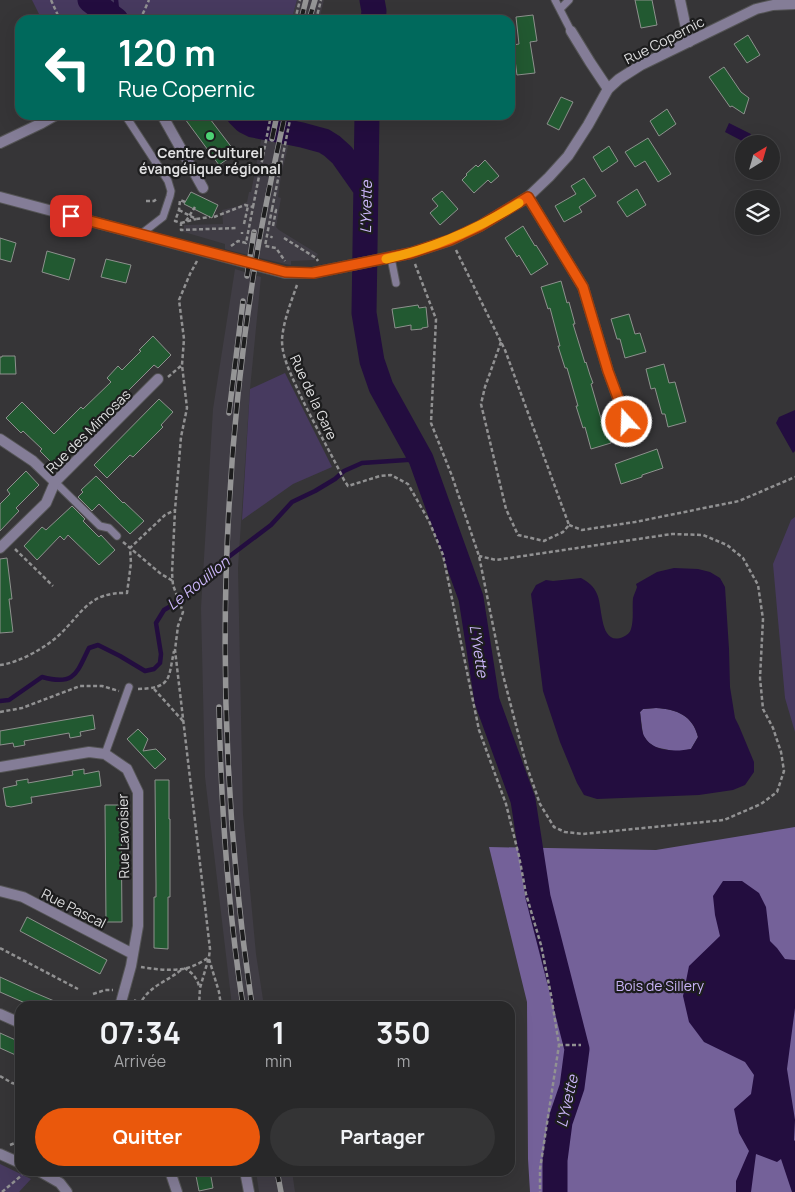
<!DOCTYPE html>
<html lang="fr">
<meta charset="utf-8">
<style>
body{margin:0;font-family:Manrope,sans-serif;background:#343435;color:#f1f3f6;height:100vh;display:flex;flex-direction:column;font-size:19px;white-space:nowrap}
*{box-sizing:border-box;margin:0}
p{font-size:16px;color:#a5a6a8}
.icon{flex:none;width:28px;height:28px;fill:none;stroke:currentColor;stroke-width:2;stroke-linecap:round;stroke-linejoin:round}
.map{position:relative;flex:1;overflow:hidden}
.side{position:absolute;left:15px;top:1001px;width:500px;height:175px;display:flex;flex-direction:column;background:#282829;border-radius:15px;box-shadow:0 5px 20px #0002,0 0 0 1px #444446}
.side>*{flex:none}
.banner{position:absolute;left:15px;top:15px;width:500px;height:105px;border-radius:15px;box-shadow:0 5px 20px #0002,0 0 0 1px #444446;background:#00695c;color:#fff;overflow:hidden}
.needle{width:32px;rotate:37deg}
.tools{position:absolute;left:735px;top:135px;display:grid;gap:10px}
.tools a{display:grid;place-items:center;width:45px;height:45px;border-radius:50%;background:#282829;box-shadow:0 5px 20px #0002,0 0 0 1px #444446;font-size:25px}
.pin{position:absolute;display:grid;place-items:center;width:42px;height:42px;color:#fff;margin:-21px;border-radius:10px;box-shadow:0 2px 8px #0006}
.me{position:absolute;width:55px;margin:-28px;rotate:340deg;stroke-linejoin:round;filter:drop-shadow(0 0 4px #0008)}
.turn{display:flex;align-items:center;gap:18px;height:105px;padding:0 20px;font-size:22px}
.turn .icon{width:65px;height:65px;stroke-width:2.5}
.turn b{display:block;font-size:35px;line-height:42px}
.eta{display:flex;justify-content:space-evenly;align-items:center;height:85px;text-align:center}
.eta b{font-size:30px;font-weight:700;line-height:35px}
.cta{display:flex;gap:10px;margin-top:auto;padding:10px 20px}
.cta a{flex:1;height:58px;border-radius:30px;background:#ea580c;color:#fff;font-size:20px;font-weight:700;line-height:58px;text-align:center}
.cta a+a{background:#343435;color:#f1f3f6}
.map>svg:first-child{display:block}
.built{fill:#403d45}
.green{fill:#473a5f}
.forest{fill:#746199}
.water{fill:#230d3f;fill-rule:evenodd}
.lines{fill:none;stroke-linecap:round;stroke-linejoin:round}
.stream{stroke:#230d3f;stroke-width:4.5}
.river{stroke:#230d3f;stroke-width:25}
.building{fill:#225931;stroke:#8e918e}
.service-casing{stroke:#545455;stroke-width:9}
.minor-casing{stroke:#545455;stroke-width:12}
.tertiary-casing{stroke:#545455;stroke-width:12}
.path{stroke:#919192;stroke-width:2.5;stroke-dasharray:4 2.5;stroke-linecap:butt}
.service{stroke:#847d97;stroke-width:7}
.minor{stroke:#847d97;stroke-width:10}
.tertiary{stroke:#847d97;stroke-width:10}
.rail-casing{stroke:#959596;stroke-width:5.5}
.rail{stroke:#1d1d1e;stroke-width:4;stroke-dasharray:11;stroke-linecap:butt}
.route-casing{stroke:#983908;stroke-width:12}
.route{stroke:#ea580c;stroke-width:9}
.slow{stroke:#f59e0b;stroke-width:9}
.poi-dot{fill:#4ed676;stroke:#1d1d1e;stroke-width:2}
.labels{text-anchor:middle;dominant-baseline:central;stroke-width:4.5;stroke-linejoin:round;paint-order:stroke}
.street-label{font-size:14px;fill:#dfdfe0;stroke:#1d1d1e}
.poi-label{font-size:14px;font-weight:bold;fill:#dfdfe0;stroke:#1d1d1e}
.park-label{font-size:14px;fill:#c8b3f6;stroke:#1d1d1e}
.water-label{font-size:15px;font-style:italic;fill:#cbb6f9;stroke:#1d1d1e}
</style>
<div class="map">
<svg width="795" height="1192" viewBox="0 0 795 1192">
<rect width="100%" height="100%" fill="#363537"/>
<!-- built -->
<path class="built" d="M297,0H324L319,20H288L289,17L292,18Z
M266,115H297L294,121L281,176L278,197L281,198L276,227L279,230L318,254L314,260L291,261V265L285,264L228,250L225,249V244L184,232V225L223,224L222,210L239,206L247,202L249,192H251Z
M235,269L261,277L250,389L238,568L243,814L256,954L264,1006H232L205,777L201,608L213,409Z
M256,1171H292L295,1192H259Z"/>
<!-- green -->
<path class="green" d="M32,0H297L292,18L289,17L288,20H42Z
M285,373L332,467L293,484L242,520L250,389Z
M795,517V732L785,698L773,564L791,520Z
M0,1164L31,1179L19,1192H0Z"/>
<!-- forest -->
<path class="forest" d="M656,708C677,709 693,716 698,737L691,749L678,752L655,747L648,742L643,735L640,712L643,709Z
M795,827V1192H530L528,1159L527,1002L489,847L656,850Z"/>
<!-- water -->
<path class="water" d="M729,123L751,134L746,143L725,132Z
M795,410V451L793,453L776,423L779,417Z
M674,568L698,569L710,572L720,578L725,587L729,649L730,687L735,718L739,726L754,762V772L745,785L733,790L699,795L597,799L584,795L577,783L560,742L543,691L531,594L536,585L546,580L553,581L581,578C588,582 594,586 597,594C603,606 599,647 623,637C627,635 630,633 631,629C634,619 632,608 633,598C634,594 636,591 637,587L636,584L657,572ZM656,708C677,709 693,716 698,737L691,749C676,752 652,752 644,736C641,729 641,719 640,712L643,709Z
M723,881H742L759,893L766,907L770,941L777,948L785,959L795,960V1008L787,1069L795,1120L794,1140L795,1141V1192H792L781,1159L777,1162L756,1154L751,1192H736V1181L749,1151L739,1133L734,1109L751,1094L754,1075L745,1062L704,1042L689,1022L683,996L689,966L720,936L715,915L713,896Z"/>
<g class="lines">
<!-- stream -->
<path class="stream" d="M116,0L118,20
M0,701L9,700L42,677C75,686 76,674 89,648L98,645L120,656L145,671L154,669L160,663L161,654L156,623L164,610L181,600L202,577L271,525L292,502L315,491L335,479L344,471L362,463L421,459"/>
<!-- river -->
<path class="river" d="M90,0L116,20
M372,0L374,11L373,20
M239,115L245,121L253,125L302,135L324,141L332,146L342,155L366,189
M367,115L364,313L372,361L381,387L421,459L471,598L487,701L523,800L538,897L577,1049L572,1087L560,1122L555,1160V1192"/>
</g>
<!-- building -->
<path class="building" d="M635,0H652L657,25L641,28Z
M533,15L537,41L530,42L535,73L517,75L513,45L519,44L516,17Z
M748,35L760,55L747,63L734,44Z
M724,67L741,92L749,98L744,114L732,106L730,107L709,77Z
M561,97L573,102L559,130L547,124Z
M667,109L676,124L659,136L650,121Z
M191,115H207L236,153L219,165L185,119Z
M648,138L671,174L658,182L645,161L635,167L625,152Z
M609,146L618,161L602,172L593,157Z
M485,160L499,176L491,183L488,180L474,193L462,180L467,175L466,174L476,165L478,167Z
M584,178L596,196L579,207L582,212L564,222L555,206L576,194L571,186Z
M637,189L646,205L627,217L617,202Z
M442,191L458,209L440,225L430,213L438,206L432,199Z
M191,192L218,205L212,218L184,204Z
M523,226L535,246L536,245L548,264L531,275L519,255L517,257L505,238Z
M0,238L16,243L11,262L0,259Z
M47,251L75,259L69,280L42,272Z
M106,259L131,265L126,283L101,277Z
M561,281L567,303L569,302L575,324H573L585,363L586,362L590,375L593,383L591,384L602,422L605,421L611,443L591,449L585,427L583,428L576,406H578L567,368H565L558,346H560L550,308L548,309L541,287Z
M418,305L419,308L426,307L428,327L422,328V329L411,330V325L395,328L392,309Z
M629,314L635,334L640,333L646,352L625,358L620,339H617L611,319Z
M153,336L171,355L158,368L154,365L82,437L81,436L53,464L40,451L42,449L23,431L21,433L6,418L22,402L54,434L81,407L83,409L111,382L107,378L118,366L122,370L141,351L139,350Z
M2,356H15L16,374H0V357H2Z
M664,364L669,383L675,382L686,422L668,427L665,414H662L655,388L651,389L646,369Z
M159,399L173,412L161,425L163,427L133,457L130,455L107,478L94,465Z
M657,449L663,468L642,475V477L621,484L615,464Z
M26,471L39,485L16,508L19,511L0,531V504L10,494L7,490Z
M96,476L123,503L124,502L144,521L130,534L99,504L92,511L78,497L83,492L81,490Z
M72,506L85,519L83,521L99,537L101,535L115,550L99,565L68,535L64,540L60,536L37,560L24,546L42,527L46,530Z
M7,558L12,599H9L13,632L0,633V559Z
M93,715L95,729L80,732L81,736L70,738L69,733L24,741L25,745L14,747L13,743L0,745V731Z
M138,729L148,739L143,751L156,749L166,759L155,769L127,739Z
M84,769V774L99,771L101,786L33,797H31L32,803L11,807L6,806L3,788L17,785L16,781L28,779V783L73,775L72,771Z
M155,780H169V819H170V897H168V949L154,948V897H156V884Z
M105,805H121L122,922H106Z
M27,917L107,960L100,974L20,931Z
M0,977L33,992L66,1006H32L0,992Z
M0,1033L20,1042V1057L0,1048Z
M195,1171H210L213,1188L199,1191Z"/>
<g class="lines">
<defs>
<path id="service" d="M555,0L571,31
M560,9L569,0
M125,115L168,181L171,191L170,196L163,217L141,234
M391,258L396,283
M55,482L100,526L109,528L117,536
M105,754L129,687"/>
<path id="minor" d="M680,0L689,42
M571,31L590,62L608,89
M162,115L203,188
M0,143L42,123L56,115
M528,197L583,287L608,371L627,423
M0,439L33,461L55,482
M0,548L46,503L55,482L158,379
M0,767L89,752L105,754L127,769L138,792V926L131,966L120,1006
M0,891L23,897L133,954
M0,1014L20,1023
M0,1154L20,1163
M39,1171L60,1183L67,1192
M170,1171L177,1192
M245,1171L249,1192"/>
<path id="tertiary" d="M0,197L285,273H313L411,253L451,240L480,226L528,197L549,177L568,156L588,125L608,89L619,79L641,65L756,9L773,5L795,4"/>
</defs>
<!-- service casing -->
<use href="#service" class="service-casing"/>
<!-- minor casing -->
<use href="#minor" class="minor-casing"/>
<!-- tertiary casing -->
<use href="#tertiary" class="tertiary-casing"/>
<!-- path -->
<path class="path" d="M51,0L60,20
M140,20L149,0
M295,20L300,0
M316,20L321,0
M146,201H154L158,198
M185,202L180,200L179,210L175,221L181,223V230L236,228
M253,207L271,115
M272,209L291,115
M179,210L196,219L210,217
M214,217L245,205L253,207L246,243L238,241L231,246
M186,221L195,207
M181,223L196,219
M244,224L248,206
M273,226L276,210L272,209L265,246L276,248L285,261
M242,234V232
M271,238L272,236
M284,238L316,258L318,261
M456,250L501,342L505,350L569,525L563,532L544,541L518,535L506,509L481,404L485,387L501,342
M197,261L190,274L179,300L184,339L182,365L187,408L181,437L175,510L172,573L173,585L183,612L178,626L175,650L210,949L209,957L200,988L199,1006
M415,264L436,319L431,423L452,476L479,556L503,675L526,764L540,804L554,827L565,832L583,834L724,820L761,804L777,792L784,771L781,752L773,728L763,709L760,678L763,619L758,585L743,558L727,545L703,535L672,534L496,560L479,556
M297,285C291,302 283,322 282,340C282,357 290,372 297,388C311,419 329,449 344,480L348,486L380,476L391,475L408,484L429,521L443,555L479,730L506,804L519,856L526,894L541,945L551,995L559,1045L540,1169V1192
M168,377L182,365
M569,525L582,530L635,522L739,501L795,477
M123,542L161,574L173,581
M15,549L53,586
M0,665C18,663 45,648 58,636C83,613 88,592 127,593L131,563L130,548L165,515L175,510
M138,689C172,688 168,679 174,651
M154,689L183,721
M0,712L22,708L80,686H102L119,691
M0,948L78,989
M209,959L219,992L221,1006
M141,967C152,969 170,971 182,969C191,968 200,963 208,958
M184,968C192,972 197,978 199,986
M93,994L105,990H113
M134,1000L145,1006
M139,1006C148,986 165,983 181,970
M559,1045H581
M0,1076L12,1083L20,1085
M10,1145L20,1141
M2,1192L22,1175"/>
<!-- service -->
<use href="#service" class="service"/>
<!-- minor -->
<use href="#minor" class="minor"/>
<!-- tertiary -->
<use href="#tertiary" class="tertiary"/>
<defs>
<path id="rail" d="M301,20L306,0
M309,20L315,0
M272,139L277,115
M247,276L254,232
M229,413L243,301
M219,707C221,807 228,908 243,1006
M252,1006C216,761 216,510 255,265C263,215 274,165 285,115
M277,1171L281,1192"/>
</defs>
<!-- rail casing -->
<use href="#rail" class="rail-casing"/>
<!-- rail -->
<use href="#rail" class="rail"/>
</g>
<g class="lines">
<defs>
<path id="route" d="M71,216L285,272L313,273L411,253L450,240L480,226L528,197L583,287L608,371L627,422"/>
</defs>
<!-- route casing -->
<use href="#route" class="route-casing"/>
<!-- route -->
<use href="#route" class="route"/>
<!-- slow -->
<path class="slow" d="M386,259C435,248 476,230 519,203"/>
</g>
<!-- markers -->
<circle class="poi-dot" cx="210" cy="136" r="5"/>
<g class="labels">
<!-- street labels -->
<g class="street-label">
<text transform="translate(664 40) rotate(-27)">Rue Copernic</text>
<text transform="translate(314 397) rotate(65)">Rue de la Gare</text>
<text transform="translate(88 431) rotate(-45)">Rue des Mimosas</text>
<text transform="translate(123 836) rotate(-91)">Rue Lavoisier</text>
<text transform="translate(74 908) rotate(27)">Rue Pascal</text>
</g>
<!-- poi labels -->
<g class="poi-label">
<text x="210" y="152">Centre Culturel<tspan x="210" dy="16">évangélique régional</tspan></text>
</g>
<!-- park labels -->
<g class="park-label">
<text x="660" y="985">Bois de Sillery</text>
</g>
<!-- water labels -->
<g class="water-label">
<text transform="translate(366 207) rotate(-89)">L'Yvette</text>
<text transform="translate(198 583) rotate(-39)">Le Rouillon</text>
<text transform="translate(479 651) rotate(81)">L'Yvette</text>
<text transform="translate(567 1101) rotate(-77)">L'Yvette</text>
</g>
</g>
</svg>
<div class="tools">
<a><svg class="needle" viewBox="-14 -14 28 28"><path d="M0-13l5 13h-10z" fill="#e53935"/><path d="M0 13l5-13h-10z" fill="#a5a6a8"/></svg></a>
<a><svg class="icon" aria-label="layers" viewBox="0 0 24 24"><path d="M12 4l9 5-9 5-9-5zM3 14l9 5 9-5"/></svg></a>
</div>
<div class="pin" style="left:71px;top:216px;background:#d93025"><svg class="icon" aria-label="arrive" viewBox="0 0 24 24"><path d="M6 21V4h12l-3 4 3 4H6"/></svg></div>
<svg class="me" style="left:627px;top:422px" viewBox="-20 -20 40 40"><circle r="17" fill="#ea580c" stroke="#fff" stroke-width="3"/><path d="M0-11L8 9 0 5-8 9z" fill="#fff"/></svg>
<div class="banner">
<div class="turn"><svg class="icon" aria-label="left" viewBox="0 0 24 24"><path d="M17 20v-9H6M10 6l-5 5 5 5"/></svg><div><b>120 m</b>Rue Copernic</div></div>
</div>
<section class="side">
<div class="eta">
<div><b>07:34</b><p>Arrivée</p></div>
<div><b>1</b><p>min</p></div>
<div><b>350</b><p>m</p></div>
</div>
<div class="cta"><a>Quitter</a><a>Partager</a></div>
</section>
</div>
